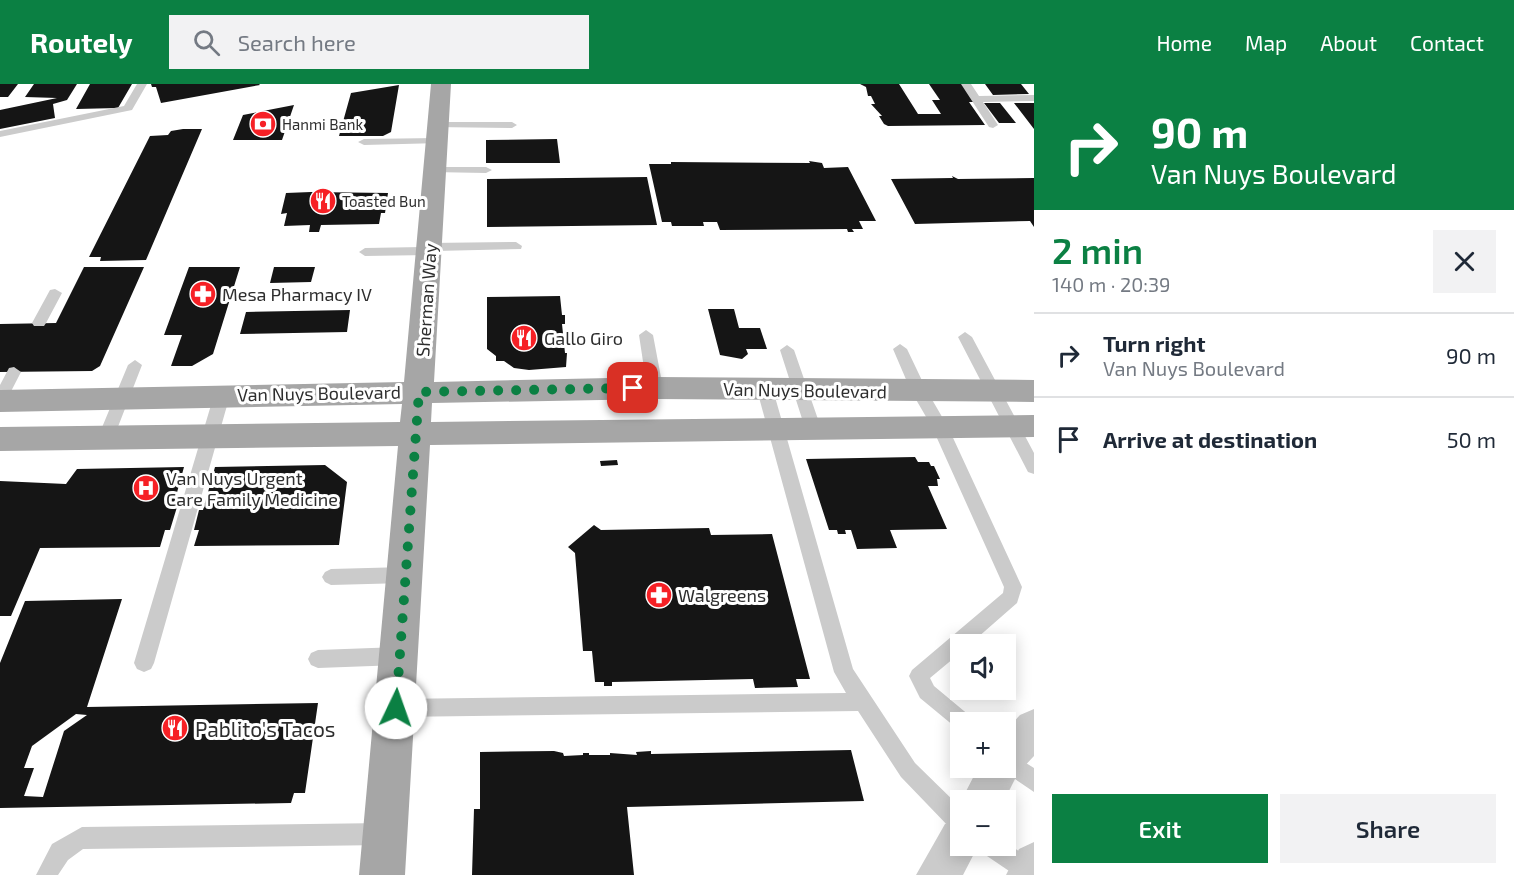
<!DOCTYPE html>
<meta charset="utf-8">
<style>
body{margin:0;font-family:"Exo 2",sans-serif;background:#f2f2f3;color:#1f2937;height:100vh;display:flex;flex-direction:column;font-size:22px;white-space:nowrap}
*{box-sizing:border-box;margin:0}
p{font-size:20px;color:#747a83}
.icon{flex:none;width:33px;height:33px;fill:none;stroke:currentColor;stroke-width:2;stroke-linecap:round;stroke-linejoin:round}
.map{position:relative;flex:1;overflow:hidden}
.details{display:flex;flex-direction:column;background:#fff;width:480px}
.details>*{flex:none}
.guide{background:#0b8043;color:#fff;overflow:hidden}
.fabs{position:absolute;left:950px;top:550px;display:grid;gap:12px}
.fabs a{display:grid;place-items:center;width:66px;height:66px;border-radius:0px;background:#fff;box-shadow:0 3px 15px #0003;font-size:30px}
.pin{position:absolute;display:grid;place-items:center;width:51px;height:51px;color:#fff;margin:-26px;border-radius:12px;box-shadow:0 3px 9px #0006}
.me{position:absolute;width:66px;margin:-33px;rotate:3deg;stroke-linejoin:round;filter:drop-shadow(0 0 4px #0008)}
.turn{display:flex;align-items:center;gap:21px;height:126px;padding:0 18px;font-size:27px}
.turn .icon{width:78px;height:78px;stroke-width:2.5}
.turn b{display:block;font-size:42px;line-height:51px}
.round{display:grid;place-items:center;flex:none;width:63px;height:63px;border-radius:0px;background:#f2f2f3}
.overview{display:flex;align-items:center;justify-content:space-between;height:102px;padding:0 18px}
h1{font-size:36px;font-weight:600;line-height:45px;color:#0b8043}
.cta{display:flex;gap:12px;margin-top:auto;padding:12px 18px}
.cta a{flex:1;height:69px;border-radius:0px;background:#0b8043;color:#fff;font-size:24px;font-weight:600;line-height:69px;text-align:center}
.cta a+a{background:#f2f2f3;color:#1f2937}
ul{padding:0;list-style:none}
li{display:flex;align-items:center;gap:18px;height:84px;padding:0 18px;border-top:2px solid #e0e1e3}
li div{flex:1}
li b{display:block;font-size:22px}
li em{font-style:normal}
header{display:flex;align-items:center;gap:36px;box-sizing:border-box;height:84px;padding:0 30px;background:#0b8043;color:#fff}
header strong{font-size:28px}
nav{display:flex;gap:33px;margin-inline-start:auto;font-size:21px}
.search{width:420px;height:54px;background:#f2f2f3;display:flex;align-items:center;gap:15px;box-sizing:border-box;padding:0 21px;border-radius:0px;color:#747a83;font-size:22px}
main{display:flex;flex:1;min-height:0}
.map>svg:first-child{display:block}
.building{fill:#151515;fill-rule:evenodd}
.lines{fill:none;stroke-linecap:round;stroke-linejoin:round}
.service{fill:#cbcbcb;fill-rule:evenodd}
.minor{fill:#cbcbcb;fill-rule:evenodd}
.primary{fill:#a6a6a6;fill-rule:evenodd}
.route{stroke:#0b8043;stroke-width:10;stroke-dasharray:0 18}
.labels{text-anchor:middle;dominant-baseline:central;stroke-width:6;stroke-linejoin:round;paint-order:stroke}
.far-poi-label{font-size:15px;fill:#2e2e2e;stroke:#fff;text-anchor:start}
.poi-label{font-size:18px;fill:#2e2e2e;stroke:#fff;text-anchor:start}
.street-label{font-size:18px;fill:#2e2e2e;stroke:#fff}
.near-poi-label{font-size:21px;fill:#2e2e2e;stroke:#fff;text-anchor:start}
</style>
<header>
<strong>Routely</strong>
<div class="search"><svg class="icon" aria-label="search" viewBox="0 0 24 24"><circle cx="10" cy="10" r="6"/><path d="M15 15l6 6"/></svg>Search here</div>
<nav><a>Home</a><a>Map</a><a>About</a><a>Contact</a></nav>
</header>
<main>
<div class="map">
<svg width="1034" height="791" viewBox="0 0 1034 791">
<rect width="100%" height="100%" fill="#fff"/>
<!-- building -->
<path class="building" d="M0,0H18L8,13H0Z
M34,0H77L67,16L53,20L55,34L0,45V26L57,14L25,13Z
M90,0H132L118,24L76,25Z
M151,0H259L260,1L161,19L156,3H152Z
M860,0H899L918,30H941L932,16H940L929,0H963L977,18H969L985,41L888,42L884,40L879,32H882L871,20H875L871,12H868L866,3Z
M985,0H1021L1029,10L993,11Z
M399,1L391,48L383,52H339L351,9Z
M984,19H1000L1016,39H999Z
M1014,19H1034V45Z
M294,21L282,56H233L243,31Z
M183,45H202L146,176L100,177L101,173H89L150,52L168,51L171,47Z
M557,55L560,79H486V56Z
M809,77L822,79L824,84L848,83L876,137H859L863,145H852L854,148H848L847,145L720,146L717,138H703L704,142H672L671,138H662L649,80H671V78L810,79Z
M952,92L958,95L1034,94V143L1030,137L915,140L891,95L953,94Z
M647,93L657,141L487,143V95Z
M311,108L388,109L385,129H381L379,140L321,141L319,148H309L310,141L284,142L287,129L281,130L286,109Z
M84,183H144L100,282L92,287L0,288V240L56,239Z
M189,183H240L213,270L192,282H171L182,251H164Z
M274,183H315L311,198L270,199Z
M560,212L562,231H565V240H562L565,269H567L566,283L529,286L514,284L504,277H496V272L487,265V213Z
M708,225H734L739,244H760L767,265H746L748,270L742,275L720,271Z
M350,226L347,248L240,250L246,228Z
M915,373L918,378H929L931,382H934L940,395H937L938,402H928L947,445L890,446L897,464L857,465L851,446H845L846,450H838L837,446H829L806,375Z
M617,376L618,381L601,382L600,377Z
M325,381L347,398L339,461L194,462L199,446H194L199,426H203L215,383Z
M184,383L173,423H177L170,446H165L160,463L40,464L11,532H0V397L66,400L77,385Z
M594,441L601,446L709,444L711,451L772,450L810,595H796L798,603L755,604L753,595L612,598V602H604V598H595L592,567H583L575,469L568,463Z
M122,515L87,623L318,619L305,709H294L291,719L0,724V579L25,517ZM76,630L87,631L64,647L43,713L24,712L34,684H24L32,662Z
M851,666L864,717L627,723L634,791H472L474,725H480V668L554,667L563,669L564,672L583,671V669H589V671H610V669L637,671L636,668L651,667V670Z"/>
<g class="lines">
<!-- service -->
<path class="service" d="M137,0H147L132,26L0,53V47L124,22Z
M961,0H971L979,12L1034,11V17L983,18L998,41L993,44L989,43Z
M438,38H512L517,41L512,44L434,43L433,41Z
M437,54L443,57L441,59L364,61L358,58L364,55Z
M435,83H486L492,86L486,89L431,88L429,86Z
M516,158L522,162L521,165L435,167L429,171L365,172L359,168L365,164L423,163L429,159Z
M55,205L62,209L46,239L44,242H34L32,239L50,206Z
M646,246L653,251L663,304L655,309L647,304L639,251Z
M965,248L972,253L1034,369V390L1028,388L958,253Z
M900,260L907,265L927,307L948,343L1022,503L1017,519L969,561H960V569L930,594L934,602L970,632L973,639H960V647L920,614L909,592L912,586L1003,509L1004,503L932,343L911,307L893,265Z
M787,261L794,266L821,344L819,348L813,350L805,344L780,266Z
M135,276L142,281L114,353L106,359L100,357L98,353L128,281Z
M14,283L21,288L5,319L0,320V301L9,284Z
M765,301L773,306L853,585L915,679L960,723V749L952,746L901,693L858,627L396,633L389,631L386,624L389,617L396,615L846,609L834,588L757,306Z
M222,306L230,311L154,579L151,585L144,588L137,585L134,579L214,311Z
M405,483L411,486L414,491L411,496L405,499L331,501L325,498L322,493L325,488L331,485Z
M399,563L406,566L409,572L406,578L399,581L318,584L311,581L308,575L311,569L318,566Z
M1005,666L1034,684V708L999,684H1005Z
M384,739L392,742L395,750L392,758L384,761L83,765L68,776L58,791H36L52,760L82,743Z
M1005,758L1034,777V791H1015L984,770L981,762H1005Z"/>
<!-- minor -->
<path class="minor" d="M1034,625V672L1018,689L1004,717H961L978,684H1005V647L1020,631Z
M960,734V762H978L963,791H916L945,740Z
M1034,758V791H1006L1019,765Z"/>
<!-- primary -->
<path class="primary" d="M431,0H451L434,298L655,293L1034,296V318L655,315L432,319L431,338L1034,331V353L430,361L405,791H359L398,362L0,367V343L400,338L402,320L0,328V306L404,298Z"/>
</g>
<g class="lines">
<!-- route -->
<path class="route" d="M396,624L419,308L633,304"/>
</g>
<!-- icons -->
<defs>
<symbol id="bank-disc" viewBox="-11 -11 22 22"><circle r="9.5" fill="#f62025" stroke="#fff"/><path d="M-6-4H6V4H-6ZM0-2.3a2.3 2.3 0 1 0 0 4.6a2.3 2.3 0 1 0 0-4.6Z" fill="#fff"/></symbol>
<symbol id="restaurant-disc" viewBox="-11 -11 22 22"><circle r="9.5" fill="#f62025" stroke="#fff"/><path d="M-5-6h1v4h1v-4h1v4h1v-4h1v5L-1.5 .5V6h-2V.5L-5-1ZM5-6V6H3V1.5H1.5Q1.5-4 5-6Z" fill="#fff"/></symbol>
<symbol id="pharmacy-disc" viewBox="-11 -11 22 22"><circle r="9.5" fill="#f62025" stroke="#fff"/><path d="M-2-6h4v4h4v4h-4v4h-4v-4h-4v-4h4Z" fill="#fff"/></symbol>
<symbol id="hospital-disc" viewBox="-11 -11 22 22"><circle r="9.5" fill="#f62025" stroke="#fff"/><path d="M-5-5h3v3.5h4V-5h3V5h-3V1.5h-4V5h-3Z" fill="#fff"/></symbol>
</defs>
<g fill-rule="evenodd">
<use href="#bank-disc" x="248" y="25" width="30" height="30"/>
<use href="#restaurant-disc" x="308" y="102" width="30" height="30"/>
<use href="#pharmacy-disc" x="188" y="195" width="30" height="30"/>
<use href="#restaurant-disc" x="509" y="239" width="30" height="30"/>
<use href="#hospital-disc" x="131" y="389" width="30" height="30"/>
<use href="#pharmacy-disc" x="644" y="496" width="30" height="30"/>
<use href="#restaurant-disc" x="160" y="629" width="30" height="30"/>
</g>
<g class="labels">
<!-- far-poi labels -->
<g class="far-poi-label">
<text x="282" y="40">Hanmi Bank</text>
<text x="342" y="117">Toasted Bun</text>
</g>
<!-- poi labels -->
<g class="poi-label">
<text x="222" y="210">Mesa Pharmacy IV</text>
<text x="544" y="254">Gallo Giro</text>
<text x="166" y="394">Van Nuys Urgent<tspan x="166" dy="21">Care Family Medicine</tspan></text>
<text x="678" y="511">Walgreens</text>
</g>
<!-- street labels -->
<g class="street-label">
<text transform="translate(426 216) rotate(-86)">Sherman Way</text>
<text transform="translate(805 306) rotate(1)">Van Nuys Boulevard</text>
<text transform="translate(319 309) rotate(-1)">Van Nuys Boulevard</text>
</g>
<!-- near-poi labels -->
<g class="near-poi-label">
<text x="195" y="644">Pablito's Tacos</text>
</g>
</g>
</svg>
<div class="fabs">
<a><svg class="icon" aria-label="sound" viewBox="0 0 24 24"><path d="M4 9h4l5-4v14l-5-4H4zM17 9q2 3 0 6"/></svg></a>
<a>+</a>
<a>−</a>
</div>
<div class="pin" style="left:633px;top:304px;background:#d93025"><svg class="icon" aria-label="arrive" viewBox="0 0 24 24"><path d="M6 21V4h12l-3 4 3 4H6"/></svg></div>
<svg class="me" style="left:396px;top:624px" viewBox="-20 -20 40 40"><circle r="19" fill="#fff"/><path d="M0-13L10 11 0 6-10 11z" fill="#0b8043"/></svg>
</div>
<section class="details">
<div class="guide">
<div class="turn"><svg class="icon" aria-label="right" viewBox="0 0 24 24"><path d="M7 20v-9h11M14 6l5 5-5 5"/></svg><div><b>90 m</b>Van Nuys Boulevard</div></div>
</div>
<div class="overview"><div><h1>2 min</h1><p>140 m · 20:39</p></div><a class="round"><svg class="icon" aria-label="close" viewBox="0 0 24 24"><path d="M6 6l12 12M18 6L6 18"/></svg></a></div>
<ul>
<li><svg class="icon" aria-label="right" viewBox="0 0 24 24"><path d="M7 20v-9h11M14 6l5 5-5 5"/></svg><div><b>Turn right</b><p>Van Nuys Boulevard</p></div><em>90 m</em></li>
<li><svg class="icon" aria-label="arrive" viewBox="0 0 24 24"><path d="M6 21V4h12l-3 4 3 4H6"/></svg><div><b>Arrive at destination</b></div><em>50 m</em></li>
</ul>
<div class="cta"><a>Exit</a><a>Share</a></div>
</section>
</main>
